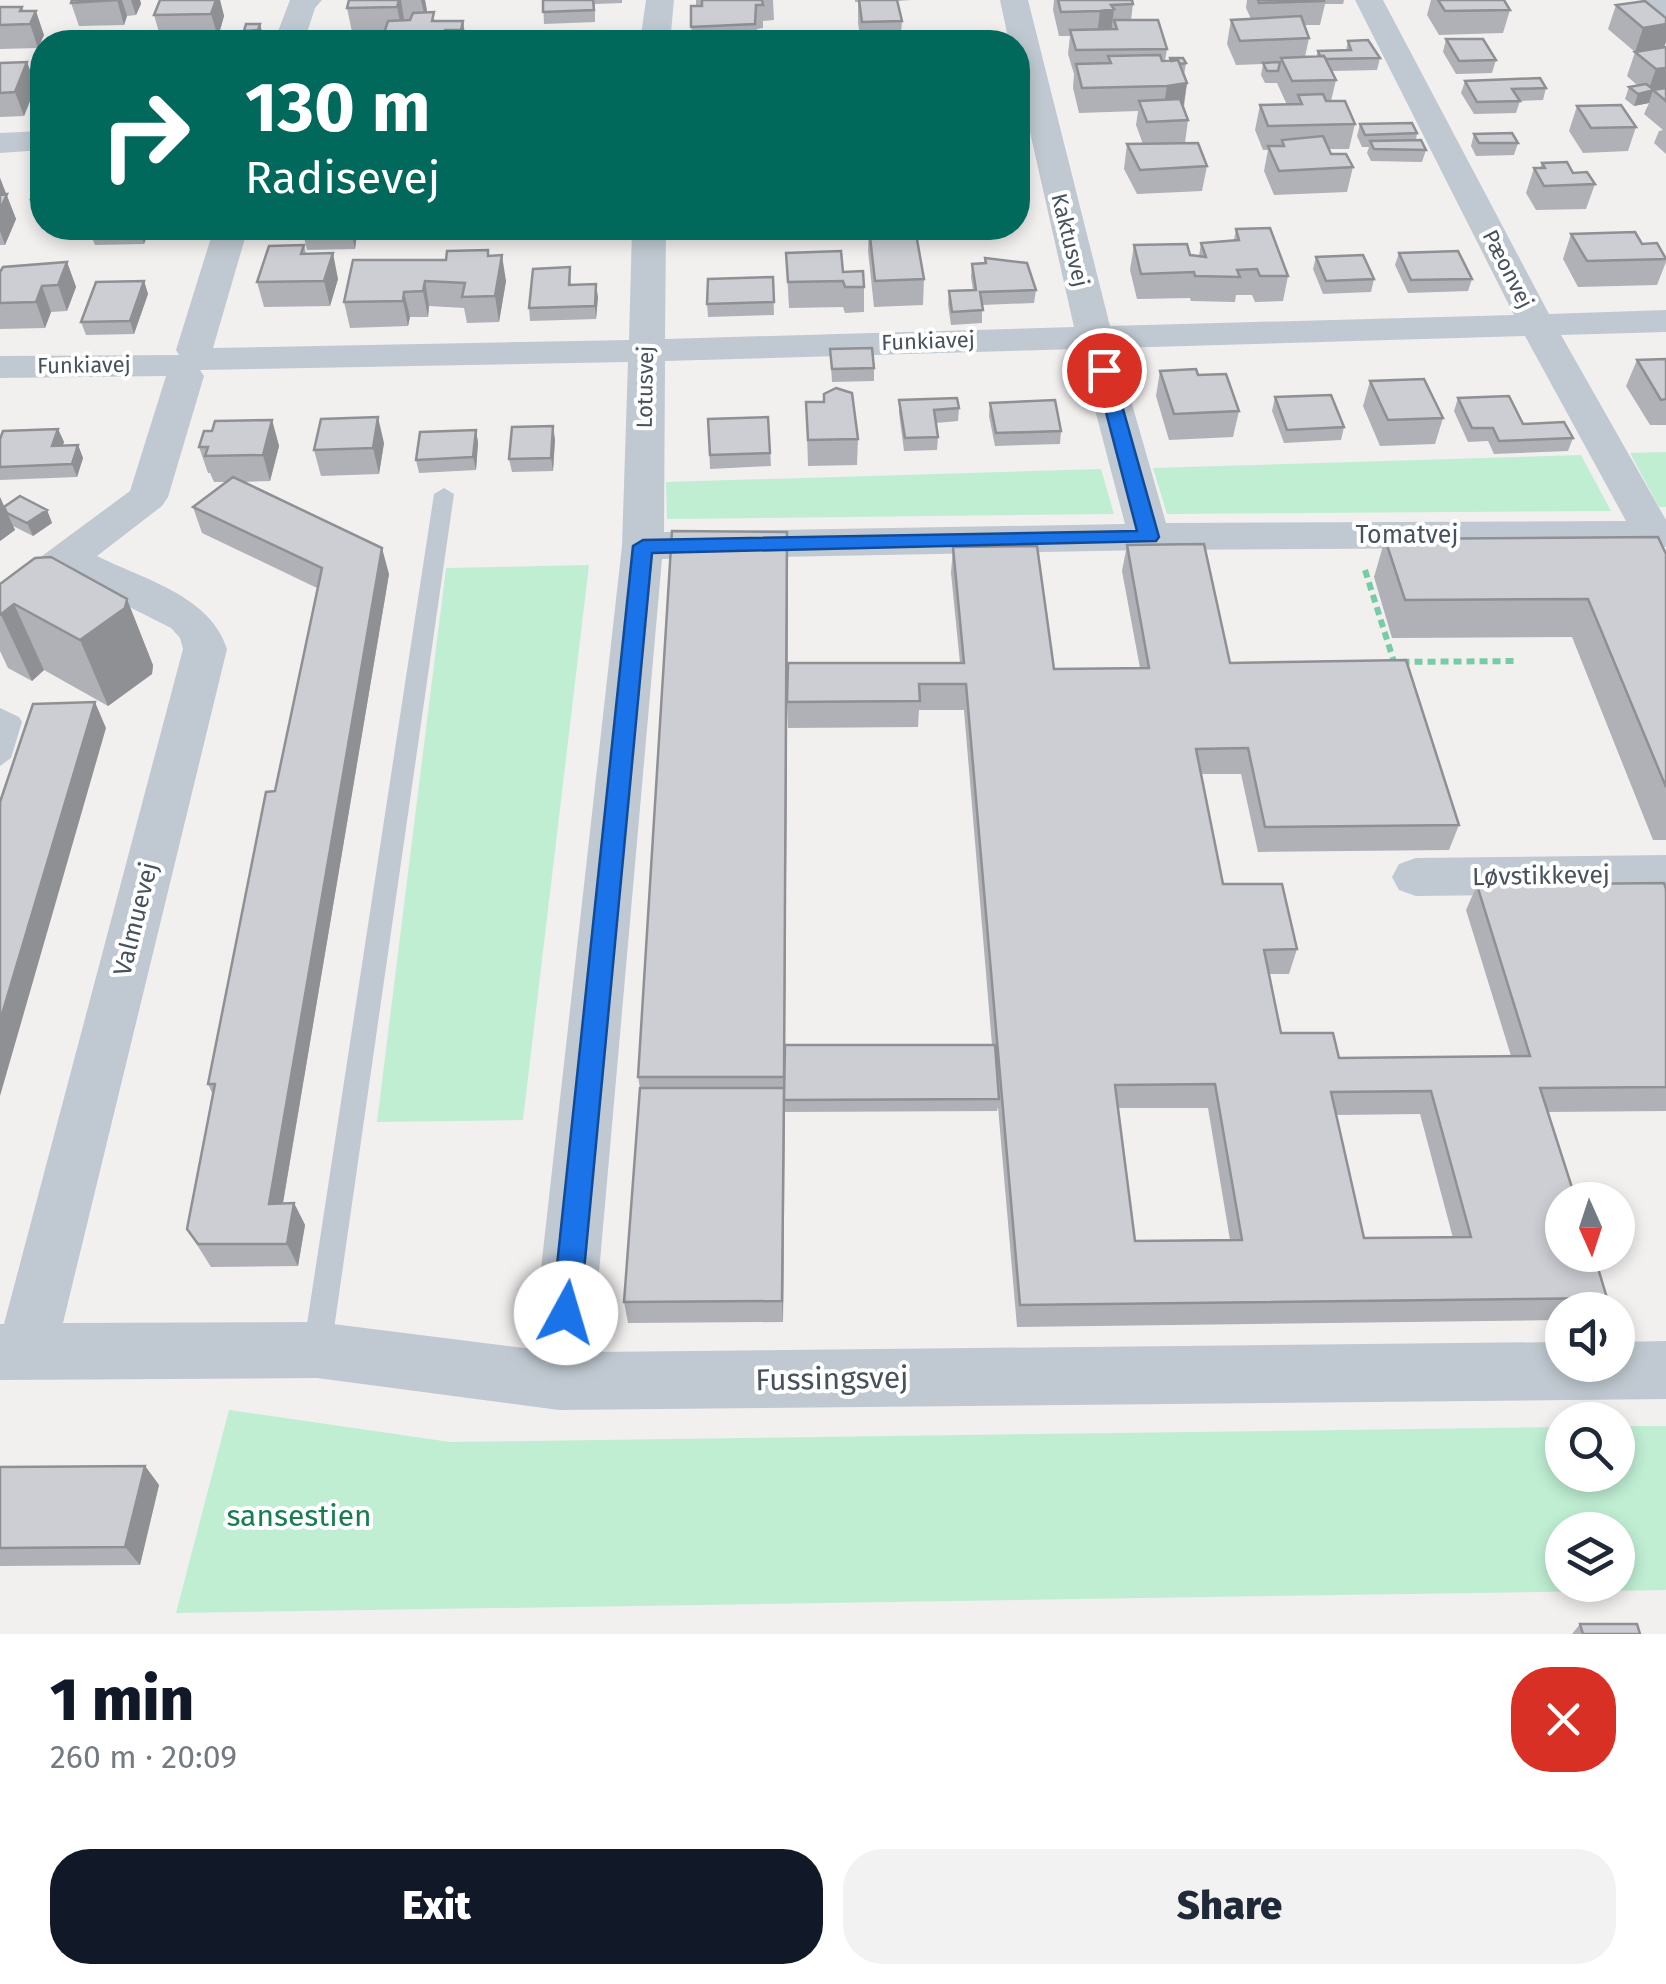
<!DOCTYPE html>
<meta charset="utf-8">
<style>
body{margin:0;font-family:"Fira Sans",sans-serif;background:#f2f2f3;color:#1f2937;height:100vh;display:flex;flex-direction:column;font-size:38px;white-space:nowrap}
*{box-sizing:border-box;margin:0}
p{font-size:32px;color:#747a83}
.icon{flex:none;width:55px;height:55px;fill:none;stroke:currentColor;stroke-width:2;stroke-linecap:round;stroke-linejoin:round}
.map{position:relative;height:1634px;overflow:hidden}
.drawer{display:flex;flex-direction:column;background:#fff;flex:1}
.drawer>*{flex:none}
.guide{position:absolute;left:30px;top:30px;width:1000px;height:210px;border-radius:40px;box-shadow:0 5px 15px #0003;background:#00695c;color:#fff;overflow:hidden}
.needle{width:65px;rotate:177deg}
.tools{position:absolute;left:1545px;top:1182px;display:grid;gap:20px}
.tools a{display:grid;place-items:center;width:90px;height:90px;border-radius:50%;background:#fff;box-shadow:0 5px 15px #0003;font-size:50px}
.pin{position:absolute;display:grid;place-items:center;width:85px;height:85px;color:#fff;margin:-42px;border:5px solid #fff;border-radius:50%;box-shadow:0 2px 10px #0007}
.me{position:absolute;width:110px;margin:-55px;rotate:6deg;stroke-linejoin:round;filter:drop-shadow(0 0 8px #0008)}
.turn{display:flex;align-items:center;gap:35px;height:210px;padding:0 50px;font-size:45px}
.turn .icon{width:130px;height:130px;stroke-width:2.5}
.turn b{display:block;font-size:70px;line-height:85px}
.round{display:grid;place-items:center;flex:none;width:105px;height:105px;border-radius:40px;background:#f2f2f3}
.head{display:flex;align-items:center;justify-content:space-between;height:170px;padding:0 50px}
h1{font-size:60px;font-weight:800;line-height:75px;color:#111827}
.cta{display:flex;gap:20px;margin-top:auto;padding:20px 50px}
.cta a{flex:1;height:115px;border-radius:40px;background:#111827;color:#fff;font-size:40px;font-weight:800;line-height:115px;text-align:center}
.cta a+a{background:#f2f2f3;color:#1f2937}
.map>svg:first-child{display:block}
.green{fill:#bfeed3;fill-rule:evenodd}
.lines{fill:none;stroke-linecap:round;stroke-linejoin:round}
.path{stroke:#77cca6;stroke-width:6;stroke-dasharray:8 5;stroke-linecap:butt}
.service{fill:#c0c9d1;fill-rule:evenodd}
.minor{fill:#c0c9d1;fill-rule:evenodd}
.tertiary{fill:#c0c9d1;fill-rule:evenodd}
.wall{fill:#afb1b6;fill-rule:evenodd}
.shaded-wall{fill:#8f9094}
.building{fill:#ccced4;stroke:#8f9094;stroke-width:2.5;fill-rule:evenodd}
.route{fill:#1a73e8;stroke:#114b97;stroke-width:2.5}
.labels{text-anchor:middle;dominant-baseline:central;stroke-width:8;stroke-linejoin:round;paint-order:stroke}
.far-street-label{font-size:22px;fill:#48525d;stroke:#fff}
.street-label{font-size:25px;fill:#48525d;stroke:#fff}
.near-street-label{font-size:30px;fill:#48525d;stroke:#fff}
.near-park-label{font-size:30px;fill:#197d50;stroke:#fff}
</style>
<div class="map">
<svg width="1666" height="1634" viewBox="0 0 1666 1634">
<rect width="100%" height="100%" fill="#f2efef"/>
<!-- green -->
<path class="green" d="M1666,452V507H1659L1630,453Z
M1581,455L1611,511L1167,514L1153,468Z
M1101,469L1114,514L667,519L666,482Z
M589,565L523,1120L377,1122L446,568Z
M229,1410L450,1442L1562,1427V1475H1618V1426H1666V1590L176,1613ZM1618,1530V1585H1562V1530Z"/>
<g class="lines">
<!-- path -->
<path class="path" d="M1365,570L1394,662L1516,661"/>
<!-- service -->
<path class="service" d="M444,488L454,494L331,1350L327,1359L317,1363L307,1359L303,1350L434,494Z
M0,708L19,717L22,722L11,758L0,766Z"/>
<!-- minor -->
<path class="minor" d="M290,0H322L315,8L304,42H274Z
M646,0H674L670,42H640Z
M1000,0H1028L1110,326L1514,315L1355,0H1383L1549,314L1666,310V332L1561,335L1666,520V547L1149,550L662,559L592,1352L1562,1342V1365H1618V1342L1666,1341V1399L559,1410L317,1378L0,1380V1324H4L183,649L180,638L171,628L70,577L15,619L0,624V587L130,491L166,376L0,378V356L179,355L176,350L214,228H248L213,348L629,340L632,228H666L665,339L1074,327L1018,79V42H1009ZM1525,336L1626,521L1166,523L1116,348ZM1079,349L1125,524L664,532L665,361ZM628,362L622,546L532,1349L317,1322L63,1323L227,649C211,596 143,579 97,556L162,506L168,497L204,376L200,370Z
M42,131V150L0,153V133Z
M1666,855V893L1416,896L1399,890L1392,877L1399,864L1416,858Z"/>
<!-- tertiary -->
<path class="tertiary" d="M1641,0H1666V16L1654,13Z"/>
</g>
<!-- wall -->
<path class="wall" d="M72,0H140L141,4L136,15L127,16L124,25L79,26L71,3Z
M160,0H220L224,16L218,37L161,39L154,15Z
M349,0H425L426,12L436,21H463L466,42H381L385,31L352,32L347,8Z
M543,0H622V3L595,4V22L544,24Z
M696,0H773L774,20L763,21V28L757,29L756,40L763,42H692L691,6H696Z
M855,0H911L897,1L902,21L901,33L905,40L915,42H861L858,23V2H855Z
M1054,0H1132L1133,4L1131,20L1167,49L1165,61H1169L1170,58L1186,63L1184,75L1187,83L1184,107L1188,120L1185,143L1207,166L1202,191L1137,194L1124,169L1127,144H1143L1136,125L1138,111L1079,113L1073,88L1074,74L1068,54L1070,36H1059L1053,10Z
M1247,0H1344L1343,4H1325L1320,25H1304L1309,38L1305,57H1316L1318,51L1346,50L1348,41L1380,58L1377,70L1332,71L1336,80L1331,101L1355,124L1349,149H1329L1331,154L1353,167L1347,192L1274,195L1264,171L1268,150H1263L1255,130L1260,105H1287L1277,83H1265L1261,75L1263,64L1236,65L1227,44L1231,20L1251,19L1246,8Z
M1431,0H1504L1510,10L1503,33L1439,35L1427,15Z
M1616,5L1666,18V42L1664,47L1635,52L1608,29Z
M0,7H22L24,11L44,35L38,48L0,49Z
M260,24L263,36L261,42H247L244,31Z
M1446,39L1496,60L1492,73L1456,74L1443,52Z
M1666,47V154L1654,143L1659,131L1663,130L1644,114L1649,103L1634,106L1625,99L1629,87L1637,85L1627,76L1635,52Z
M0,63L36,86L24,116L0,117Z
M1465,81L1546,88L1543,100L1520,101L1516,113L1474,114L1461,93Z
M1577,106L1636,127L1628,151L1583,153L1569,131Z
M1360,124L1417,133L1416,140L1426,150L1422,162L1371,161L1367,153L1369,147H1362L1357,136Z
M1474,134L1518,143L1514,155L1476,156L1471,146Z
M1542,163L1573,173L1595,184L1586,209L1536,210L1526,193L1534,168H1540Z
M42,173V224H40L31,199Z
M0,178L16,219L5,245H0Z
M92,228H173L147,229L148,233L144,244L95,245L90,233Z
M307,228H356L357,234L355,249L307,250L304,237Z
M411,228H443V231L412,232Z
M532,228H568L567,238L534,239Z
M717,228H770V231L717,232Z
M869,228L924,279L923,305L874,307L868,251Z
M1236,229L1288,276L1283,301L1255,302L1252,295H1236L1235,302L1191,301L1190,298L1137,299L1130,270L1134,245L1199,256L1201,243L1234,240Z
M1571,234L1642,244L1666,258V262L1657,285L1578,287L1563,259Z
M304,245L306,254L338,279L330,306L264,307L257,282Z
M786,253L843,272L864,287V312L845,313L843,307L789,308Z
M1399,253L1472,279L1468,291L1408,293L1395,265Z
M489,256L506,281L499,322L467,323L464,308L429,306L428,317H410L408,326L350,328L344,302L446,260Z
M1316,257L1374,279L1371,292L1323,294L1313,269Z
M985,258L1036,290L1034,303L982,305V323L951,325L948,304L949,291L973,290L971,277L972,264L984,263Z
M67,262L76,287L67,311L51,312L45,328L0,329V272Z
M570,267L571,285L598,297L596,319L530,321L529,308Z
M773,277L774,315L708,317L707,304Z
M144,281L148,294L134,334L86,335L81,322Z
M830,349L874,368V381L832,382Z
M1666,359V425H1650L1626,386L1637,360Z
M1160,371L1198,375L1239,411L1233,437L1169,440L1156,396Z
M1370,381L1443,418L1435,444L1380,446L1363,406Z
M1275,397L1344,427L1341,440L1284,443L1272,411Z
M1458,398L1523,424L1573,438L1568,451L1494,454L1488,441L1468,442L1454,411Z
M899,400L959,408L958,421L936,423L938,437L937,450L904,451L899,413Z
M806,402H824L858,439L857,465L808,466Z
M990,403L1061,431L1060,444L995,446L989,416Z
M768,417L771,466L710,469L708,419Z
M272,420L279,446L270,481L242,482L389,574L283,1203H294L305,1225L298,1266L211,1267L187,1229L213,1095L208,1084L275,791L317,588L202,533L193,507L227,482H214L210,473H208L199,447L212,431Z
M58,429L64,442L62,446L78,445L83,458L77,477L0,480V439Z
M476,430L478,443L476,470L419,473L416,460Z
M555,439L553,471L512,472L509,459Z
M384,443L379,474L321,476L314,450Z
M0,497L4,507L47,510L52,523L33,536L13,526L15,530L0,541Z
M1385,539L1666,554V840H1653L1572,637L1392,638L1374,577Z
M1127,545L1230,663L1459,825L1449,850L1258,852L1241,774H1201L1223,884L1297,949L1289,974H1269L1281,1033L1339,1058L1511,1056L1466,910L1477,885L1666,889V1111L1548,1112L1607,1298L1598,1310H1562V1320L1017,1327L998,1107L997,1111L785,1112L783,1322L628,1323L624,1302L640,1088L638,1077L788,570L787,699L960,663L951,573L953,547L1054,669L1140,668L1122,571ZM787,703L788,728L918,727L919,710H964L992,1045H785ZM1118,1108H1208L1230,1240L1135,1241ZM1420,1114L1453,1238H1364L1336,1115Z
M0,584L153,665L152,674L108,706L44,670L32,681L8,668L0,651Z
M145,1466L159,1485L140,1565L0,1566V1467Z
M1580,1624L1640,1634H1572Z"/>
<!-- shaded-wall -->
<path class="shaded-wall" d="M117,0H122L127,16L124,25Z
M131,0H140L141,4L136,15Z
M216,0H220L224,16L218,37L211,14Z
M399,0H401L404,19L402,31L397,7Z
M421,0H425L427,10L425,18Z
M1114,9L1111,33L1097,35L1100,11Z
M36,11L44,35L38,48L30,24Z
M463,21L466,42H463L461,30Z
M260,24L263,36L261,42L258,30Z
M1666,24V42L1664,47L1635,52L1643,28Z
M27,62L36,86L24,116L15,92Z
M1666,68V91L1653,90L1649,103L1634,106L1638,94L1648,91L1656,69Z
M1187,83L1183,108L1163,110L1167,86Z
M0,178L16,219L5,245L0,231Z
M141,228H146L148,233L144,244L140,231Z
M353,228H356L357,234L355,249L352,236Z
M333,253L338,279L330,306L324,281Z
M502,255L506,281L499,322L495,296Z
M67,262L76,287L67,311L58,285Z
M144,281L148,294L134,334L130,321Z
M425,281L429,306L428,317L423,291Z
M596,284L598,297L596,319L595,306Z
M42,286L51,312L45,328L36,302Z
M404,292L410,317L408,326L403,301Z
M378,417L384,443L379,474L373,448Z
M272,420L279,446L270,481L263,455Z
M553,426L555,439L553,471L551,458Z
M58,429L64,442L58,459L52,446Z
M476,430L478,443L476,470L473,457Z
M78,445L83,458L77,477L72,464Z
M0,497L15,530L0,541Z
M47,510L52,523L33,536L27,523Z
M787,532L788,570L783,1322L782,1301Z
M382,548L389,574L279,1226L269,1204Z
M127,599L153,665L152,674L108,706L80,640Z
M14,604L44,670L32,681L1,615Z
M95,702L106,728L0,1096V1021Z
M294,1203L305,1225L298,1266L287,1244Z
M145,1466L159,1485L140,1565L125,1547Z"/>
<!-- building -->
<path class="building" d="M72,0H117L71,3Z
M160,0H216L211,14L154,15Z
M349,0H399L397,7L347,8Z
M543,0H593L594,10L543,12Z
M702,0H762L763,5H756L755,24L691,27V6H702Z
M859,0H897L902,21L862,22Z
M1058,0H1132L1133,4L1111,5L1114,9L1100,11L1061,12Z
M1258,0H1324V1L1259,3Z
M1438,0H1504L1510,10L1445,11Z
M1645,1L1666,18V24L1643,28L1616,5Z
M0,7H22L20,11H36L30,24L0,25Z
M434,12L432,21H463L461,30H445L442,42H381L388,21L410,20L413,13Z
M1301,16L1309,38L1240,41L1231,20Z
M1114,20H1158L1167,49L1076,50L1070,30L1117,29Z
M246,24H260L258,30L244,31Z
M904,33L905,40H914L915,42H868L866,34Z
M1446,39H1483L1496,60L1459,61Z
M95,40L94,42H48L49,41Z
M763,40V42H695V41Z
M1368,40L1380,58L1326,59L1324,56H1320L1318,51L1351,50L1348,41Z
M1666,47V68L1656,69L1635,52Z
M1160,55L1162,61L1178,60L1187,83L1167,86L1082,88L1076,64L1111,63L1108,56Z
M1324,56L1336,80L1292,81L1281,58Z
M1170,58H1183L1186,63L1180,64L1178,60L1171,61Z
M27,62L15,92L0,93V63Z
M1280,62L1278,71H1267L1263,63Z
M1540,78L1546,88L1512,89L1520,101L1477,102L1465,81Z
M1646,84L1654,90L1638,94L1629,87Z
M1666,88V101L1653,90Z
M1323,94L1326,101H1345L1355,124L1268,126L1260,105L1302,104L1298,95Z
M1180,99L1188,120L1147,122L1139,101Z
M1621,105L1636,127L1591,128L1577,106Z
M1412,123L1417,133L1365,135L1360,124Z
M1512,133L1518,143H1479L1474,134Z
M1323,136L1331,154H1346L1353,167L1279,171L1268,146H1284L1282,140Z
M1421,140L1426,150L1374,149L1370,141Z
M1198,143L1207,166L1140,170L1127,144Z
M1567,162L1573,173L1587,172L1595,184L1544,186L1534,168H1545L1542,163Z
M42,173V199H31Z
M7,194L0,210V195Z
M92,228H141L140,231L90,233Z
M307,228H353L352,236L304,237Z
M869,228H915L924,279L875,281Z
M1270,228L1288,276H1260L1257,269L1237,270L1240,277L1195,276L1194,272L1141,274L1134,245L1187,244L1190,255L1206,257L1201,243L1239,240L1236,229Z
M1635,232L1642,244L1657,243L1666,259L1587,261L1571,234Z
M304,245L301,254L333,253L324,281L257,282L269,246Z
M488,250V256L502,255L495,296L462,297L465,283L425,281L423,291L404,292L403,301L344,302L353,260H446L447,251Z
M841,251L843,272L863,271L864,287H845L843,281L788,282L786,253Z
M1458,251L1472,279L1411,280L1399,253Z
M1363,255L1374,279L1326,281L1316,257Z
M985,258L1027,263L1036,290L980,292L983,310L952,312L949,291L976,290L972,264L986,263Z
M67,262L58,285L42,286L36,302L0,303V272L3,267Z
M570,267L569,285L596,284L595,306L529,308L533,269Z
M773,277L774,302L707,304L708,279Z
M144,281L130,321L81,322L96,282Z
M872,348L874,368L832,369L830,349Z
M1666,359V399L1661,400L1637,360Z
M1196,369L1198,375L1226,374L1239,411L1174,414L1160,371Z
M1424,379L1443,418L1388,420L1370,381Z
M836,388L852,393L858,439L808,440L806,402H824V394Z
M1331,395L1344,427L1287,430L1275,397Z
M1509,396L1523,424L1564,422L1573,438L1499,441L1493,428H1472L1458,398Z
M957,398L959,408L934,410L938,437L905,438L899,400Z
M1055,400L1061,431L996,433L990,403Z
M378,417L373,448L314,450L321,419Z
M768,417L770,453L710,455L708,419Z
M272,420L263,455L205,456L208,447H199L204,431H212L215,421Z
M553,426L551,458L509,459L512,427Z
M58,429L52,446L78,445L72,464L0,467V439L3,431Z
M476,430L473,457L416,460L420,432Z
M233,477L382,548L269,1204L294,1203L287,1244H198L187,1229L215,1084H208L266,792L275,791L322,568L193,507Z
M20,496L47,510L27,523L7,513L4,507Z
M672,531L787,532L784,1077H638Z
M1658,537L1666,554V787L1588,599L1405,600L1385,539Z
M1204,544L1230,663L1406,660L1459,825L1265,827L1248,748L1196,749L1223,884H1282L1297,949L1264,950L1281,1033H1333L1339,1058L1530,1056L1477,885L1664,883L1666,889V1087L1540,1088L1576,1200H1562V1255H1594L1607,1298L1020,1305L966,684H919L920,701L787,702L788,663H964L953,547L1037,546L1054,669L1149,668L1127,545ZM1215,1084L1242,1240L1135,1241L1115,1085ZM1431,1091L1471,1237L1364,1238L1331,1092Z
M51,557L127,599L125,608L80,640L14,604L0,615V584L35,558Z
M95,702L0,1021V802L33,704Z
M785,1045H995L999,1099L784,1100Z
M640,1088H784L782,1301L624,1302Z
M145,1466L125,1547L0,1548V1467Z
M1580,1624H1637L1640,1634H1583Z"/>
<!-- route -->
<path class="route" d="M1104,364L1112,370L1159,537L1156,541L652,553L580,1313L576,1323L566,1326L556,1323L552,1313L633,546L643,540L1137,531L1095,370Z"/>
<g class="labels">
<!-- far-street labels -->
<g class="far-street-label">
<text transform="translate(1070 240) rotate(76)">Kaktusvej</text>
<text transform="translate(1508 269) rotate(63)">Pæonvej</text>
<text transform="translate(928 341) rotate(-2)">Funkiavej</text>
<text transform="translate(84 365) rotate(-1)">Funkiavej</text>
<text transform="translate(645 387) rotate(-89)">Lotusvej</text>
</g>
<!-- street labels -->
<g class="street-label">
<text x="1407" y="535">Tomatvej</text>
<text transform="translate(1541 876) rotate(-1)">Løvstikkevej</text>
<text transform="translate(136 919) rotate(-76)">Valmuevej</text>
</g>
<!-- near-street labels -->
<g class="near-street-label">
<text transform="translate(832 1379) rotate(-1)">Fussingsvej</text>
</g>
<!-- near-park labels -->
<g class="near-park-label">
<text x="299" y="1516">sansestien</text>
</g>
</g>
</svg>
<div class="tools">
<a><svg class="needle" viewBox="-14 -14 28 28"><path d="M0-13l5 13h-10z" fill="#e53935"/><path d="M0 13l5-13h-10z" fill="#747a83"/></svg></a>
<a><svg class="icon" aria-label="sound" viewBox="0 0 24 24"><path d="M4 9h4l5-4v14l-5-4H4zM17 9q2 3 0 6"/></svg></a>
<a><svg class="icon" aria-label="search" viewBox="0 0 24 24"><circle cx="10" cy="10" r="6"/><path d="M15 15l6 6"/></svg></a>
<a><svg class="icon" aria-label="layers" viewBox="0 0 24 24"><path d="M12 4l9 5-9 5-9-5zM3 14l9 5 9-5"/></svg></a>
</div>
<div class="pin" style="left:1104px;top:370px;background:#d93025"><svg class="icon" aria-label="arrive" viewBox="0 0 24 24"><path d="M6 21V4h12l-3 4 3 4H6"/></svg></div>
<svg class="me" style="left:566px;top:1313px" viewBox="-20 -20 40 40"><circle r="19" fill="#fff"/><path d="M0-13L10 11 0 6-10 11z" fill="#1a73e8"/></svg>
<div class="guide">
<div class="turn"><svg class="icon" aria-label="right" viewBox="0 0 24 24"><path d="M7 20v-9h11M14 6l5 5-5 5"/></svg><div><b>130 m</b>Radisevej</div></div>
</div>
</div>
<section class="drawer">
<div class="head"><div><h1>1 min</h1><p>260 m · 20:09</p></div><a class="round" style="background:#d93025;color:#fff"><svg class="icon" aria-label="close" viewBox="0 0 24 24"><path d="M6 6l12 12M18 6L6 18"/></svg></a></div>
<div class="cta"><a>Exit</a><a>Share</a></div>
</section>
